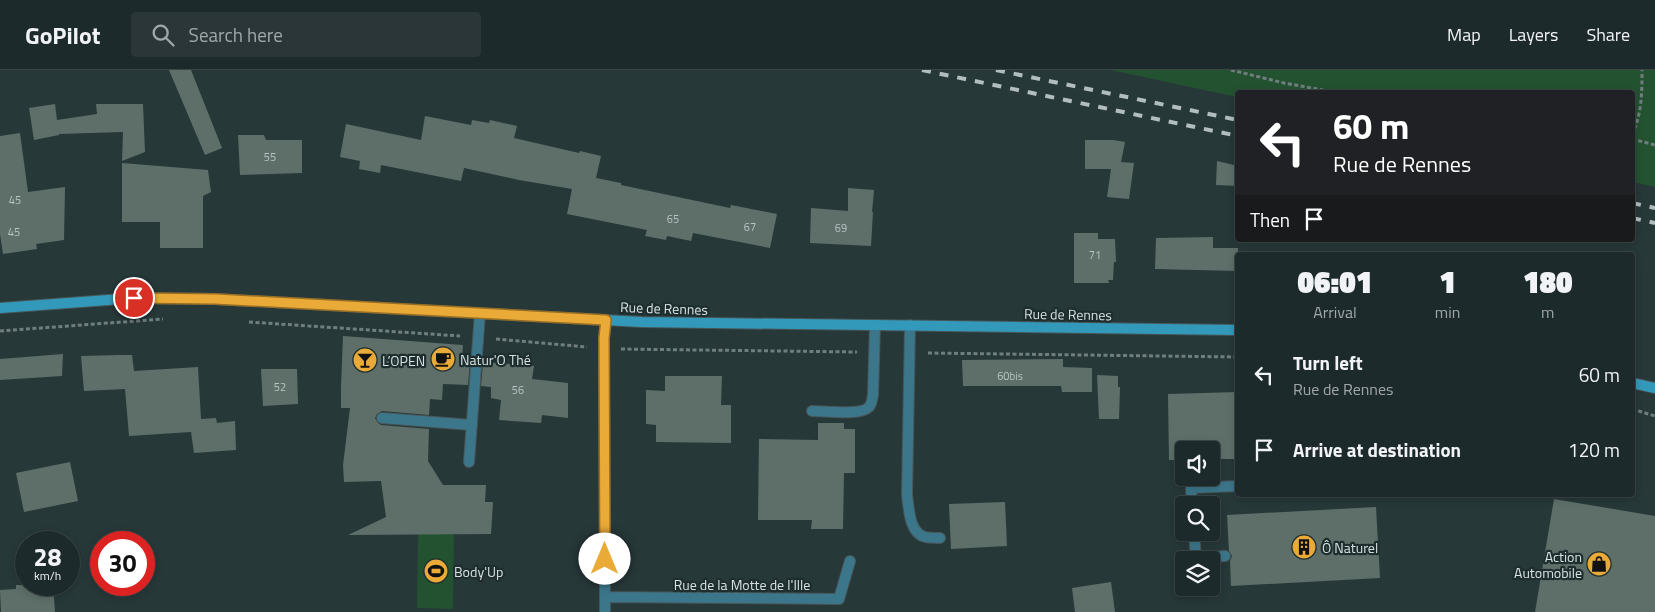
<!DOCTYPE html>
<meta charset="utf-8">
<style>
body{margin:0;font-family:"Titillium Web",sans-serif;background:#2a3637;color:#f1f3f6;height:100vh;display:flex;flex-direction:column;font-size:19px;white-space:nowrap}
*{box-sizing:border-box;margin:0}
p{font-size:16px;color:#a0a7a9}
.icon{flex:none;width:28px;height:28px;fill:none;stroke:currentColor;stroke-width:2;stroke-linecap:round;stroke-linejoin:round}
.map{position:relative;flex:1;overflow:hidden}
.details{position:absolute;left:1235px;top:182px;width:400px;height:245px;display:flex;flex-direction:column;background:#1d2a2b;border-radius:5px;box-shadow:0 2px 8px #0003,0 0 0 1px #3b4647}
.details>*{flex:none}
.banner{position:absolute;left:1235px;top:20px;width:400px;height:152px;border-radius:5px;box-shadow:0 2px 8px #0003,0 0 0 1px #3b4647;background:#202124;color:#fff;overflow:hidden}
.tools{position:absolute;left:1175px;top:371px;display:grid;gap:10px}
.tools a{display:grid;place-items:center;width:45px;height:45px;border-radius:5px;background:#1d2a2b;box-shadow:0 2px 8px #0003,0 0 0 1px #3b4647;font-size:25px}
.speed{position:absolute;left:15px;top:461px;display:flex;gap:10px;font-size:25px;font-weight:700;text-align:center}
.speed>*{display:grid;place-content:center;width:65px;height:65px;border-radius:50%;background:#1d2a2b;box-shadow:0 2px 8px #0003,0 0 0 1px #3b4647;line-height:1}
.speed small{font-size:12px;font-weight:400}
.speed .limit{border:8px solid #d22;background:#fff;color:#111}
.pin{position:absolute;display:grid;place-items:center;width:42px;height:42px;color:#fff;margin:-21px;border:2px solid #fff;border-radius:50%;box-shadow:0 1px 5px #0007}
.me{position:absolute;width:55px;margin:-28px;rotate:0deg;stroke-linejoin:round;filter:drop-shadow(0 0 4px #0008)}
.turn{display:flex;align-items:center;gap:18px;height:105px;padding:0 15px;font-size:22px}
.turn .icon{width:65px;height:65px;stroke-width:2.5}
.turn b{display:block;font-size:35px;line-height:42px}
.then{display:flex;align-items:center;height:48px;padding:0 15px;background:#0003;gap:10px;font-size:19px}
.eta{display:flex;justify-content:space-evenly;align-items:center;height:85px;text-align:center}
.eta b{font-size:30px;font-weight:800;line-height:35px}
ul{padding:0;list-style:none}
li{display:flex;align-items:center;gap:15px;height:75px;padding:0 15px}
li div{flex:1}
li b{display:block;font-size:19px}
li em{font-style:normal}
header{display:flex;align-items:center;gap:30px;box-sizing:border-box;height:70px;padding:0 25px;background:#1d2a2b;border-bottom:1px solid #3b4647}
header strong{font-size:24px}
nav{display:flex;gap:28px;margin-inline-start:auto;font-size:18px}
.search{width:350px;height:45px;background:#2a3637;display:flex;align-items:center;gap:12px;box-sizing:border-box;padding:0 18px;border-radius:5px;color:#a0a7a9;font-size:19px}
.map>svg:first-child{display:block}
.green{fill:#235231}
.building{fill:#5e6f6a}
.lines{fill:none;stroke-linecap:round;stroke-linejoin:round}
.service-casing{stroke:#475657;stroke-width:12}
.minor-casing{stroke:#475657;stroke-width:12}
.secondary-casing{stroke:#475657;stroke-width:12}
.path{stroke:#707e7f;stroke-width:3;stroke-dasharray:4 2.5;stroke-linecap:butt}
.service{stroke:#3c768b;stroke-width:10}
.minor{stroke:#3c768b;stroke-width:10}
.secondary{stroke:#39b;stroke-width:10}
.rail{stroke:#b2bdbe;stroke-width:4;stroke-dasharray:9 9;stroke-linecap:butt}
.route-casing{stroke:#986e24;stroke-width:12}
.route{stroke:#eaaa38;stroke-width:9}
.labels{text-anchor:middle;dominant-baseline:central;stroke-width:4.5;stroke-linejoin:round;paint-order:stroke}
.number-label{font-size:11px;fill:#b9c4c4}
.street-label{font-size:14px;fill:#d7e1e2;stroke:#1e2e2f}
.poi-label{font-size:14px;fill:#d7e1e2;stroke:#1e2e2f;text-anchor:start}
</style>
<header>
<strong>GoPilot</strong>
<div class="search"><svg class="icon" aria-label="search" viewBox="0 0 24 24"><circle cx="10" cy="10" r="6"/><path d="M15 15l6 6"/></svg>Search here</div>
<nav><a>Map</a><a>Layers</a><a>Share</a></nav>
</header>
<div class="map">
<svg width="1655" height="542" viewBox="0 0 1655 542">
<rect width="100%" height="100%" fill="#273839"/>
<!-- green -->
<path class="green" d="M1111,0H1655V117L1633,112L1632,22H1238L1237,27Z
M418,464H454L453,539L417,538Z"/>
<!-- building -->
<path class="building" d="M169,0H191L222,78L205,85Z
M55,34L57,50L97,44L96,34H143L145,82L122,91L123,62L59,64V65L34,70L29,38Z
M425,46L471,55L472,50L489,53L490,50L517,56L514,68L579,83L580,81L601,86L596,108L621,113V115L730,138L731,135L777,144L770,178L693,163L691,171L667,166L666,170L645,166L647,160L567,144L572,119L519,110L464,98L461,111L381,95L380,103L359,99L360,91L340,87L346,54L421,70Z
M20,63L28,122L65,117L64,170L36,174L37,179L3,184L0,164V66Z
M238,65H264L266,70H302V103L240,105Z
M1085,70H1113L1125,72L1121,92L1134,93L1129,129L1107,127L1111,99H1085Z
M1217,91L1238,96V116L1216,115Z
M122,93L208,100L211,122L203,126V178H160V152H122Z
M848,118L874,120L872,142H873L871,176L810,173L811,138L848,141Z
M1074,163H1098V169H1115L1116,192H1114L1113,210H1108L1109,213H1074Z
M1213,167V178H1238V201L1155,199L1156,168Z
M343,266L463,275L462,290L470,291L468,315L443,314L442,330L430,329L429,345L382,341L377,344L375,348L378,353L381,355L429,359L428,391L443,415H486L485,432H493L491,464L348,465L386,447L381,411L344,412L343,395L350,338H341V317Z
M63,284L62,306L0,310V289Z
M119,285H132L134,301L198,297L201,349L216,348L217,353L235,351L236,380L194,383L191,362L129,366L125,319L84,321L81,286Z
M1063,289V297L1092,298V322H1062L1061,316H963L962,290Z
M483,292L534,296L532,309L568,313V348L542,345L541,353L499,350L501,330L491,328V317L481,316Z
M261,299H297L298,334L263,336Z
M1097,305L1118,306V317H1120L1119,349H1099Z
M665,306H722L721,335H731V373L656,372V355L646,354V320L665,321Z
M1238,322V389H1211V380H1184V390H1169L1168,324Z
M818,353H844V359H855V403H844L843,459H811L812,450H758L759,369L818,370Z
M70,392L78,431L24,442L16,403Z
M1554,429L1655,446V542H1535Z
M1005,432L1007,476L951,479L949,434Z
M1376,437L1380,508L1231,516L1230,491L1232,486L1229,481L1227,445Z
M1111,512L1115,542H1075L1072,518Z
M16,515H53L55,542H1L0,520L16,519Z"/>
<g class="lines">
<defs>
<path id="service" d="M910,255L907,425C909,438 909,463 925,467C929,468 935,468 940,468
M812,341C825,341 861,346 869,337C872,334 872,329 873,325L875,255
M382,348L472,355
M469,392L480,243
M1192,435L1191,418L1238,416
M1194,462L1196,490
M1195,488L1225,486
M1197,518V521"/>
<path id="minor" d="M605,527L839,529L850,491
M605,542L604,268L606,250"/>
<path id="secondary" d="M0,238L135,228L215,229L642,252L1238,260
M1632,313L1655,318"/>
</defs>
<!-- service casing -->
<use href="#service" class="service-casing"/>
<!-- minor casing -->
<use href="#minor" class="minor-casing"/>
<!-- secondary casing -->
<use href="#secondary" class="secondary-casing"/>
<!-- path -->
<path class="path" d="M1231,0L1284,13L1334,22
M1632,65C1642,43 1642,23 1642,0
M1632,69L1655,75
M249,252L460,266
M0,261L163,249
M496,269L587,277
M621,279L857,282
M928,283L1238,287
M1632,339L1655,346"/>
<!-- service -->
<use href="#service" class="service"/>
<!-- minor -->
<use href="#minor" class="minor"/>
<!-- secondary -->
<use href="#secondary" class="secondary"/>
<!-- rail -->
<path class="rail" d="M922,0L1238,66
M996,0L1238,50
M1632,133L1655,138
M1632,148L1655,153"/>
</g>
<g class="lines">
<defs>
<path id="route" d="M134,228L215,229L606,250L604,268L605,489"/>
</defs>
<!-- route casing -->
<use href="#route" class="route-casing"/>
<!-- route -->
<use href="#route" class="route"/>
</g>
<!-- icons -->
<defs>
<symbol id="cafe-disc" viewBox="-11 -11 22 22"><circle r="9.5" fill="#eaaa38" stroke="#1e2e2f"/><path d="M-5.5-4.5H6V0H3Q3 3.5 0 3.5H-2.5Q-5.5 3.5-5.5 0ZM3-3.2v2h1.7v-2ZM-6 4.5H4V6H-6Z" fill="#111"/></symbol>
<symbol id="bar-disc" viewBox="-11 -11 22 22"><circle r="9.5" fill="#eaaa38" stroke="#1e2e2f"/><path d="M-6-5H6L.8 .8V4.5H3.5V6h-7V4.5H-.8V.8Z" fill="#111"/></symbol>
<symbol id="building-disc" viewBox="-11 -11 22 22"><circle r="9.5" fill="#eaaa38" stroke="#1e2e2f"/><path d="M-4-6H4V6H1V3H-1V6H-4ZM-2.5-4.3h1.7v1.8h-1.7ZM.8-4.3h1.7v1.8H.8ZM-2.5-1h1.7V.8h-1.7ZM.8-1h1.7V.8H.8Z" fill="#111"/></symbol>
<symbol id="shop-disc" viewBox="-11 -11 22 22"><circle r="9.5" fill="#eaaa38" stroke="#1e2e2f"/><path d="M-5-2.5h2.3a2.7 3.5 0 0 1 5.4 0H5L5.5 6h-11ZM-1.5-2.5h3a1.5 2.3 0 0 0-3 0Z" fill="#111"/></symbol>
<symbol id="stadium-disc" viewBox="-11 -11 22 22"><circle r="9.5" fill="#eaaa38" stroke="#1e2e2f"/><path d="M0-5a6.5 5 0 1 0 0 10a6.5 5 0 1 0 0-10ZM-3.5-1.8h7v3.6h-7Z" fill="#111"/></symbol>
</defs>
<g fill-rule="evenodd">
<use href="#cafe-disc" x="429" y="275" width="28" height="28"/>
<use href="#bar-disc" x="351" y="276" width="28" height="28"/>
<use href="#building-disc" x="1290" y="463" width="28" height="28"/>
<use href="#shop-disc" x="1585" y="480" width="28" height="28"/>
<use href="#stadium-disc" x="422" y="487" width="28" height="28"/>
</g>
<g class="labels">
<!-- number labels -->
<g class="number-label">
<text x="270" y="87">55</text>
<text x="15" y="130">45</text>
<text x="673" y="149">65</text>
<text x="750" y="157">67</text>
<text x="841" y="158">69</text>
<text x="14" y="162">45</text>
<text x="1095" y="185">71</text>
<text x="1010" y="306">60bis</text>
<text x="280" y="317">52</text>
<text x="518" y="320">56</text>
</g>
<!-- street labels -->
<g class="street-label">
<text transform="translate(664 238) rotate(2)">Rue de Rennes</text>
<text transform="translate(1068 244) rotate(1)">Rue de Rennes</text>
<text x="742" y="514">Rue de la Motte de l'Ille</text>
</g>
<!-- poi labels -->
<g class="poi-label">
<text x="460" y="289">Natur'O Thé</text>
<text x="382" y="290">L’OPEN</text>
<text x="1322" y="477">Ô Naturel</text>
<text x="1582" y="486" text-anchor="end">Action<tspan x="1582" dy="16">Automobile</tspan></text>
<text x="454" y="501">Body'Up</text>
</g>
</g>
</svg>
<div class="tools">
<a><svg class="icon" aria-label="sound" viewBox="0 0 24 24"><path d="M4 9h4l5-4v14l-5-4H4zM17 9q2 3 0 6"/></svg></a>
<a><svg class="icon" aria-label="search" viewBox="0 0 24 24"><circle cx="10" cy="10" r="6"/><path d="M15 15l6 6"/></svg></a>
<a><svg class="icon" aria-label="layers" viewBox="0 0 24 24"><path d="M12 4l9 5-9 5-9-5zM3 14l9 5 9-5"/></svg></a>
</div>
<div class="speed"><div>28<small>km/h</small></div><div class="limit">30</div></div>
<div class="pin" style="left:134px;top:228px;background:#d93025"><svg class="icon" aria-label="arrive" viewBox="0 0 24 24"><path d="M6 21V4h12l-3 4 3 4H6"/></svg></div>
<svg class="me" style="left:605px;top:489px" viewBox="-20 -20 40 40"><circle r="19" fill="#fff"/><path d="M0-13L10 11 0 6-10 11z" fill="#eaaa38"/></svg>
<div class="banner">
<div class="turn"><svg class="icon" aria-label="left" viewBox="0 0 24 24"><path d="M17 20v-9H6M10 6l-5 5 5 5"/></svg><div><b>60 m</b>Rue de Rennes</div></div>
<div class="then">Then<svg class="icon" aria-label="arrive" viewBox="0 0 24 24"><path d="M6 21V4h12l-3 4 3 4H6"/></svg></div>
</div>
<section class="details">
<div class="eta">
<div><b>06:01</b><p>Arrival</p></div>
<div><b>1</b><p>min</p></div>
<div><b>180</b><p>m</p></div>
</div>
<ul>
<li><svg class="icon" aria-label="left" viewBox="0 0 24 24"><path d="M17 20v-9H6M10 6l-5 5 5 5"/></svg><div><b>Turn left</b><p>Rue de Rennes</p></div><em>60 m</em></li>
<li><svg class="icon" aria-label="arrive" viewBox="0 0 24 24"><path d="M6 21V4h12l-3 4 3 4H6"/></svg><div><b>Arrive at destination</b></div><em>120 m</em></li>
</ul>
</section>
</div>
